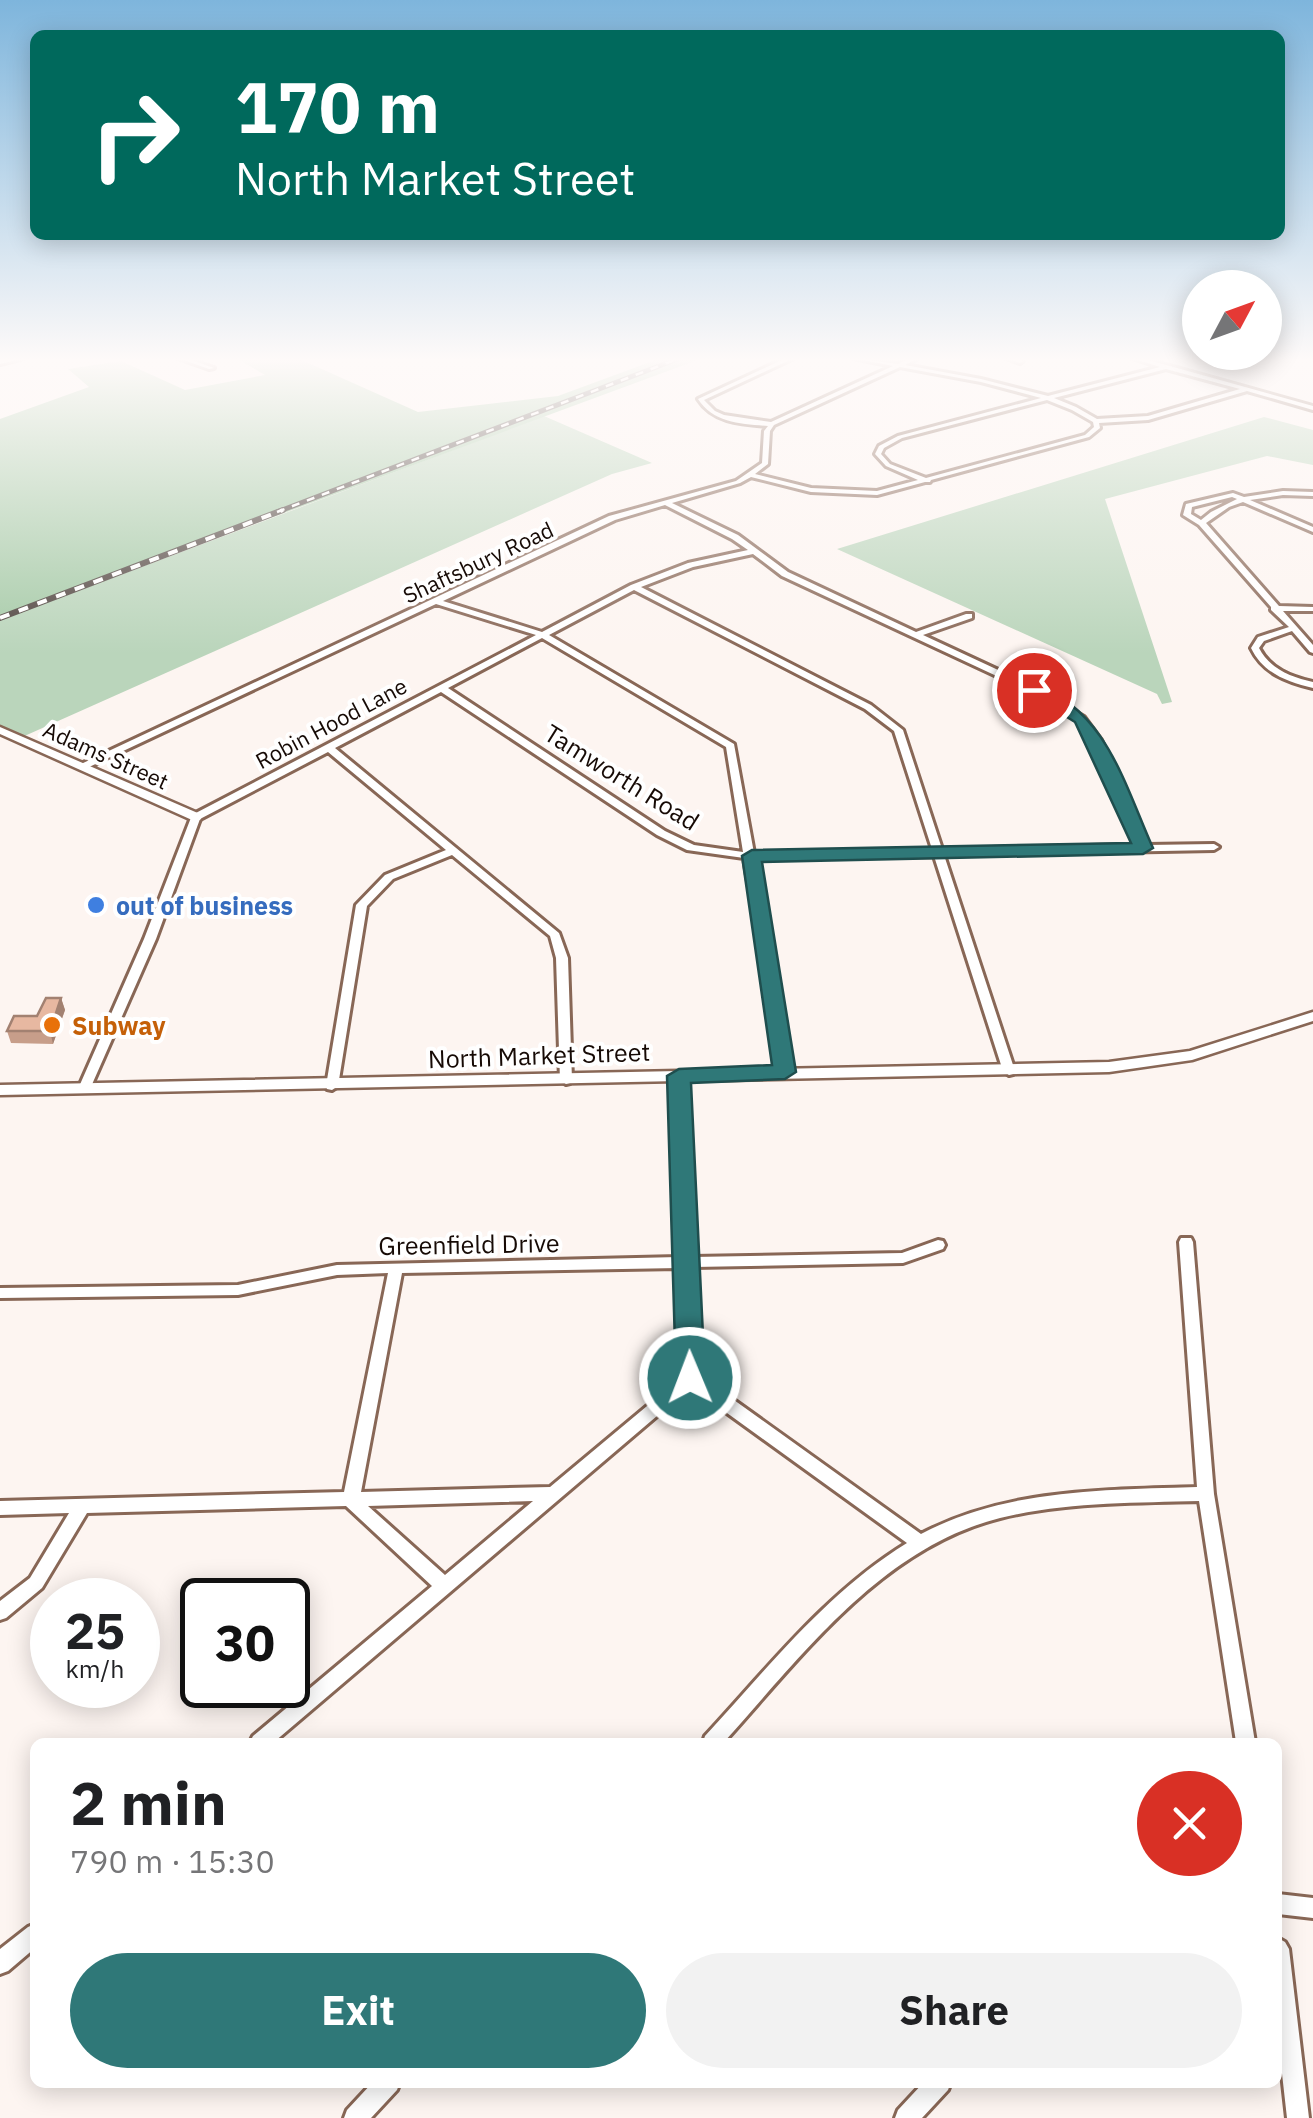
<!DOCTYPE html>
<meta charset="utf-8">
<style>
body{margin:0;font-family:"IBM Plex Sans",sans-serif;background:#f2f2f2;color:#202124;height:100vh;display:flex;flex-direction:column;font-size:38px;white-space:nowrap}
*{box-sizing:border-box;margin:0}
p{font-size:32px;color:#757577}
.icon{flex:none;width:55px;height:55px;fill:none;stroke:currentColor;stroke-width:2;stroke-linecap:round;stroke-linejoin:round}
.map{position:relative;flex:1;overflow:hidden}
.details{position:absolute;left:30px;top:1738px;width:1252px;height:350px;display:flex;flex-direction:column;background:#fff;border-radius:15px;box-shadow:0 5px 25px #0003}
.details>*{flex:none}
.top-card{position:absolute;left:30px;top:30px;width:1255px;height:210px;border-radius:15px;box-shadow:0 5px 25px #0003;background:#00695c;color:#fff;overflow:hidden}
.needle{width:65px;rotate:49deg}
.buttons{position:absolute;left:1182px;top:270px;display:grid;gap:20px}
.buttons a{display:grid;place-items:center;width:100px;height:100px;border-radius:50%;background:#fff;box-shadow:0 5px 25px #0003;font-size:50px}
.speed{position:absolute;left:30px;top:1578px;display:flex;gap:20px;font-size:50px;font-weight:700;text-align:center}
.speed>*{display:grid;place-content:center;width:130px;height:130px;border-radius:50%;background:#fff;box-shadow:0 5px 25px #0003;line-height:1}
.speed small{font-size:25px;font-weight:400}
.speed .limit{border:5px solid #111;border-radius:15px;background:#fff;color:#111}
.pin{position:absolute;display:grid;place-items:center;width:85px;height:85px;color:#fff;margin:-42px;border:5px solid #fff;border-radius:50%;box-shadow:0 2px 10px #0007}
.me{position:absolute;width:110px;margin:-55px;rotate:359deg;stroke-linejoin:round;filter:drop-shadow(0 0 8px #0008)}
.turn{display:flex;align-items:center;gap:35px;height:210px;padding:0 40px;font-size:45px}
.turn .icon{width:130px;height:130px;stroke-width:2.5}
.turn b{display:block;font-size:70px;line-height:85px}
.round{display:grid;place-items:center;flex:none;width:105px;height:105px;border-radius:52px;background:#f2f2f2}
.overview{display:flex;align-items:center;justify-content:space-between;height:170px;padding:0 40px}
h1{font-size:60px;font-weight:800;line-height:75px}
.button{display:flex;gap:20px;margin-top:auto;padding:20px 40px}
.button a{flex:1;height:115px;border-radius:60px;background:#2f7878;color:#fff;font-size:40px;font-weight:800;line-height:115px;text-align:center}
.button a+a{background:#f2f2f2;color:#202124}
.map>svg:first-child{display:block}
.green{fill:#bad5bb}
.forest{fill:#a5caa7}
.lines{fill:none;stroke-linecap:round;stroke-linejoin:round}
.minor-casing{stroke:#886756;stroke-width:6}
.tertiary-casing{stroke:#886756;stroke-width:5}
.minor{fill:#fff;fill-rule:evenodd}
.tertiary{fill:#fff;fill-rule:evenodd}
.rail-far1-casing{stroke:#4f443f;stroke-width:5}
.rail-casing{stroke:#4f443f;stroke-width:6}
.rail-far1{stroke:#fff;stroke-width:2.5;stroke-dasharray:8;stroke-linecap:butt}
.rail{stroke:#fff;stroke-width:4;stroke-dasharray:10;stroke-linecap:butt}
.wall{fill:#c79e8a}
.shaded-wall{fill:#a28171}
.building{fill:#e7b8a1;stroke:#a28171;stroke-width:2.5}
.route{fill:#2f7878;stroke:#1f4e4e;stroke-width:2.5}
.shop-dot{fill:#3f7fe0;stroke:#fff;stroke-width:4}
.food-dot{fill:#e8710a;stroke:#fff;stroke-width:4}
.labels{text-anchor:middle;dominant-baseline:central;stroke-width:8;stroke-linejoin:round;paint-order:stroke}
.far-street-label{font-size:22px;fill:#160a05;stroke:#fff}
.street-label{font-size:25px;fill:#160a05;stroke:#fff}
.shop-label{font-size:25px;font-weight:bold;fill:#366cbe;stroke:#fff;text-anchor:start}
.food-label{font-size:25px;font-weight:bold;fill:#c56008;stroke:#fff;text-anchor:start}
</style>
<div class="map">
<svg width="1313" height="2118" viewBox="0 0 1313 2118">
<rect width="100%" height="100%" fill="#fdf5f1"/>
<!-- green -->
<path class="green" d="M544,416L652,463L612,474L20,738L0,730V620Z
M1264,417L1313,430V465L1267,456L1105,499L1172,702L1162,704L1157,694L837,549Z"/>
<!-- forest -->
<path class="forest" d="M236,358H297L418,412L558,396L661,358H703L0,618V419L89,387L68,369L121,361L185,390L265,375Z"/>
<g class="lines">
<defs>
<path id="minor" d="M12,358H24L0,364V360Z
M178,358H186L214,368L209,369Z
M786,358H794L704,400L715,411L724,415L771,422L893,366L853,358L898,364L910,358H918L905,365L981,379L1048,396L1160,367L1132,358H1141L1313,406V410L1247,391L1148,420L1099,423L1100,428L1089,437L931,480L930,482H925L877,495L811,492L751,477L740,483L672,503L738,535L788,572L916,632L966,614H972V618L923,635L1037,688L1084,717L1101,740L1147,845L1214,844L1219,847L1214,850L944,855L1015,1071L1013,1074L1009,1075L1003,1071L934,856L755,859L791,1072L785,1076L781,1075L744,858L687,850L657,835L441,692L335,748L559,933L568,958L572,1080L570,1083L566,1084L560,1080L556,958L550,936L452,855L393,879L367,906L338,1086L332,1090L327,1089L326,1086L356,905L385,875L446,850L328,752L200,819L156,939L90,1089L89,1092H79L78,1089L144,939L192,815L536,635L436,604L87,768H81V764L609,516L736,481L762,463L764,431L768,426C742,424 713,423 698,399ZM900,367L981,382L1041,398L898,436L879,446L875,454L886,466L918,480L877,491L811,488L755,474L768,464L770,431L774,425ZM1166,369L1240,389L1148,416L1097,419L1076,407L1054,398ZM1047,400L1072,410L1093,422L1094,427L1085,435L926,478L890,464L881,454L884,448L902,438ZM665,505L732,539L748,550L688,563L631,585L542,632L443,601L615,520ZM753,554L782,576L1031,692L1078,721L1091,740L1137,845L942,849L903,730L871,705L641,587L693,567ZM634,590L865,709L894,731L932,849L754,853L734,744L549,635ZM542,638L726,747L743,852L694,845L665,831L448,688Z
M1006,358H1015L1023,361L1020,363Z
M1283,491L1313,492V496L1283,495L1250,500L1313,527V532L1243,502L1229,507L1206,523L1279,606L1313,607V611H1283L1313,645V653L1310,652L1292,631L1264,641L1259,648C1270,669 1291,677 1313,682V688C1287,682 1263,673 1251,648L1258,637L1289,627L1271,610V607L1199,525L1183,515L1186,504L1233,493L1244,497ZM1232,497L1237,499L1211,512L1201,520L1191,514L1192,507Z
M679,1073L685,1077L693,1257L902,1253L938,1240L943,1241L945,1245L943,1249L903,1263L694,1267L699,1375L921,1534C1006,1489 1103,1490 1197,1487L1179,1242L1181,1238H1191L1193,1242L1214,1494L1255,1742H1236L1199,1501C1132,1503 1065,1502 1000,1518C881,1548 802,1656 724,1742H703L705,1736C768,1668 827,1592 907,1543L691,1387L274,1742H250L253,1736L432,1586L346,1506L87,1513L42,1588L6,1618L0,1620V1601L30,1578L69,1513L0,1515V1501L344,1492L388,1273L337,1275L238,1295L0,1298V1288L238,1285L337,1265L679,1257L673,1077ZM679,1268L683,1376L550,1487L361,1492L402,1273ZM533,1501L445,1575L368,1506Z
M1278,1894L1313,1898V1918L1278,1914Z
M35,1924V1948L8,1971L0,1974V1949L28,1927Z
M1278,1938L1285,1942L1289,1949L1309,2118H1287L1278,2038Z
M373,2082H400L397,2090L371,2118H344L347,2110Z
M924,2082H951L948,2090L922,2118H895L898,2110Z"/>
<path id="tertiary" d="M0,727L200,814L202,817L200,820H192L0,734Z
M1313,1012V1021L1192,1060L1109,1072L0,1095V1085L1109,1062L1190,1051Z"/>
</defs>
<!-- minor casing -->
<use href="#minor" class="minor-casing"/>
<!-- tertiary casing -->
<use href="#tertiary" class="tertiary-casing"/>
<!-- minor -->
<use href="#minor" class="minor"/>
<!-- tertiary -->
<use href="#tertiary" class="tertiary"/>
<defs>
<path id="rail-far1" d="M277,512L680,358"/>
<path id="rail" d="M0,618L283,510"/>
</defs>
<!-- rail-far1 casing -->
<use href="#rail-far1" class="rail-far1-casing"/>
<!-- rail casing -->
<use href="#rail" class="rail-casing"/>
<!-- rail-far1 -->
<use href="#rail-far1" class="rail-far1"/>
<!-- rail -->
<use href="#rail" class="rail"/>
</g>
<!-- wall -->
<path class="wall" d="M61,998L65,1010L53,1044L11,1043L7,1031L37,1016Z"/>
<!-- shaded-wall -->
<path class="shaded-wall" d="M61,998L65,1010L53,1044L50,1031Z"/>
<!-- building -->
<path class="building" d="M46,998H61L50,1031H7L14,1016H37Z"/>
<!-- sky -->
<linearGradient id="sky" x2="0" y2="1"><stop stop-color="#7eb5dc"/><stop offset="0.55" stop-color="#fefaf9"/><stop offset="1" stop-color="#fefaf9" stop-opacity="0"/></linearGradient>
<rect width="1313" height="654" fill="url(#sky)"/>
<!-- route -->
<path class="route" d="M1034,685C1106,708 1125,786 1153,848L1143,854L762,862L796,1072L785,1079L691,1083L705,1378L701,1386H680L676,1378L667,1076L679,1069L772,1065L742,856L752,850L1131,843L1075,722L1028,693L1026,690Z"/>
<!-- markers -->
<circle class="shop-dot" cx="96" cy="905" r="10"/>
<circle class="food-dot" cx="52" cy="1025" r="10"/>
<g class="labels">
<!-- far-street labels -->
<g class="far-street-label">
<text transform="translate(478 562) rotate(-25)">Shaftsbury Road</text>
<text transform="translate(331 723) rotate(-28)">Robin Hood Lane</text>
<text transform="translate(106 755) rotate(24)">Adams Street</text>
</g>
<!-- street labels -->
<g class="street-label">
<text transform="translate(622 777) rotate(32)">Tamworth Road</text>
<text transform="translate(539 1055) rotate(-2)">North Market Street</text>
<text transform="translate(469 1244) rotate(-1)">Greenfield Drive</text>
</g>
<!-- shop labels -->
<g class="shop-label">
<text x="116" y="905">out of business</text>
</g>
<!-- food labels -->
<g class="food-label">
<text x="72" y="1025">Subway</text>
</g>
</g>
</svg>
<div class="buttons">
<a><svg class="needle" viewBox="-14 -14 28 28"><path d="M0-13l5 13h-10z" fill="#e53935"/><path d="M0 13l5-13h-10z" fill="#757577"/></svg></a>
</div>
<div class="speed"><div>25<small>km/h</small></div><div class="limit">30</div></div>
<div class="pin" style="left:1034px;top:690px;background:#d93025"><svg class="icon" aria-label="arrive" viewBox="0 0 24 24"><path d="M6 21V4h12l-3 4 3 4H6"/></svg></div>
<svg class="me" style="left:690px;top:1378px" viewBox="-20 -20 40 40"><circle r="17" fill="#2f7878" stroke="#fff" stroke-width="3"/><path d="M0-11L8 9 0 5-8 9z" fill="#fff"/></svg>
<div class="top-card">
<div class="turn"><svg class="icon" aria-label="right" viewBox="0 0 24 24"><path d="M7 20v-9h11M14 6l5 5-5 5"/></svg><div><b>170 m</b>North Market Street</div></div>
</div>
<section class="details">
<div class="overview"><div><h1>2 min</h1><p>790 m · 15:30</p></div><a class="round" style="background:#d93025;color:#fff"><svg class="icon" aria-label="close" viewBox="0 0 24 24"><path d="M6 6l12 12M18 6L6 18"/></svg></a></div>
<div class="button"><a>Exit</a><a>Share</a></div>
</section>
</div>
